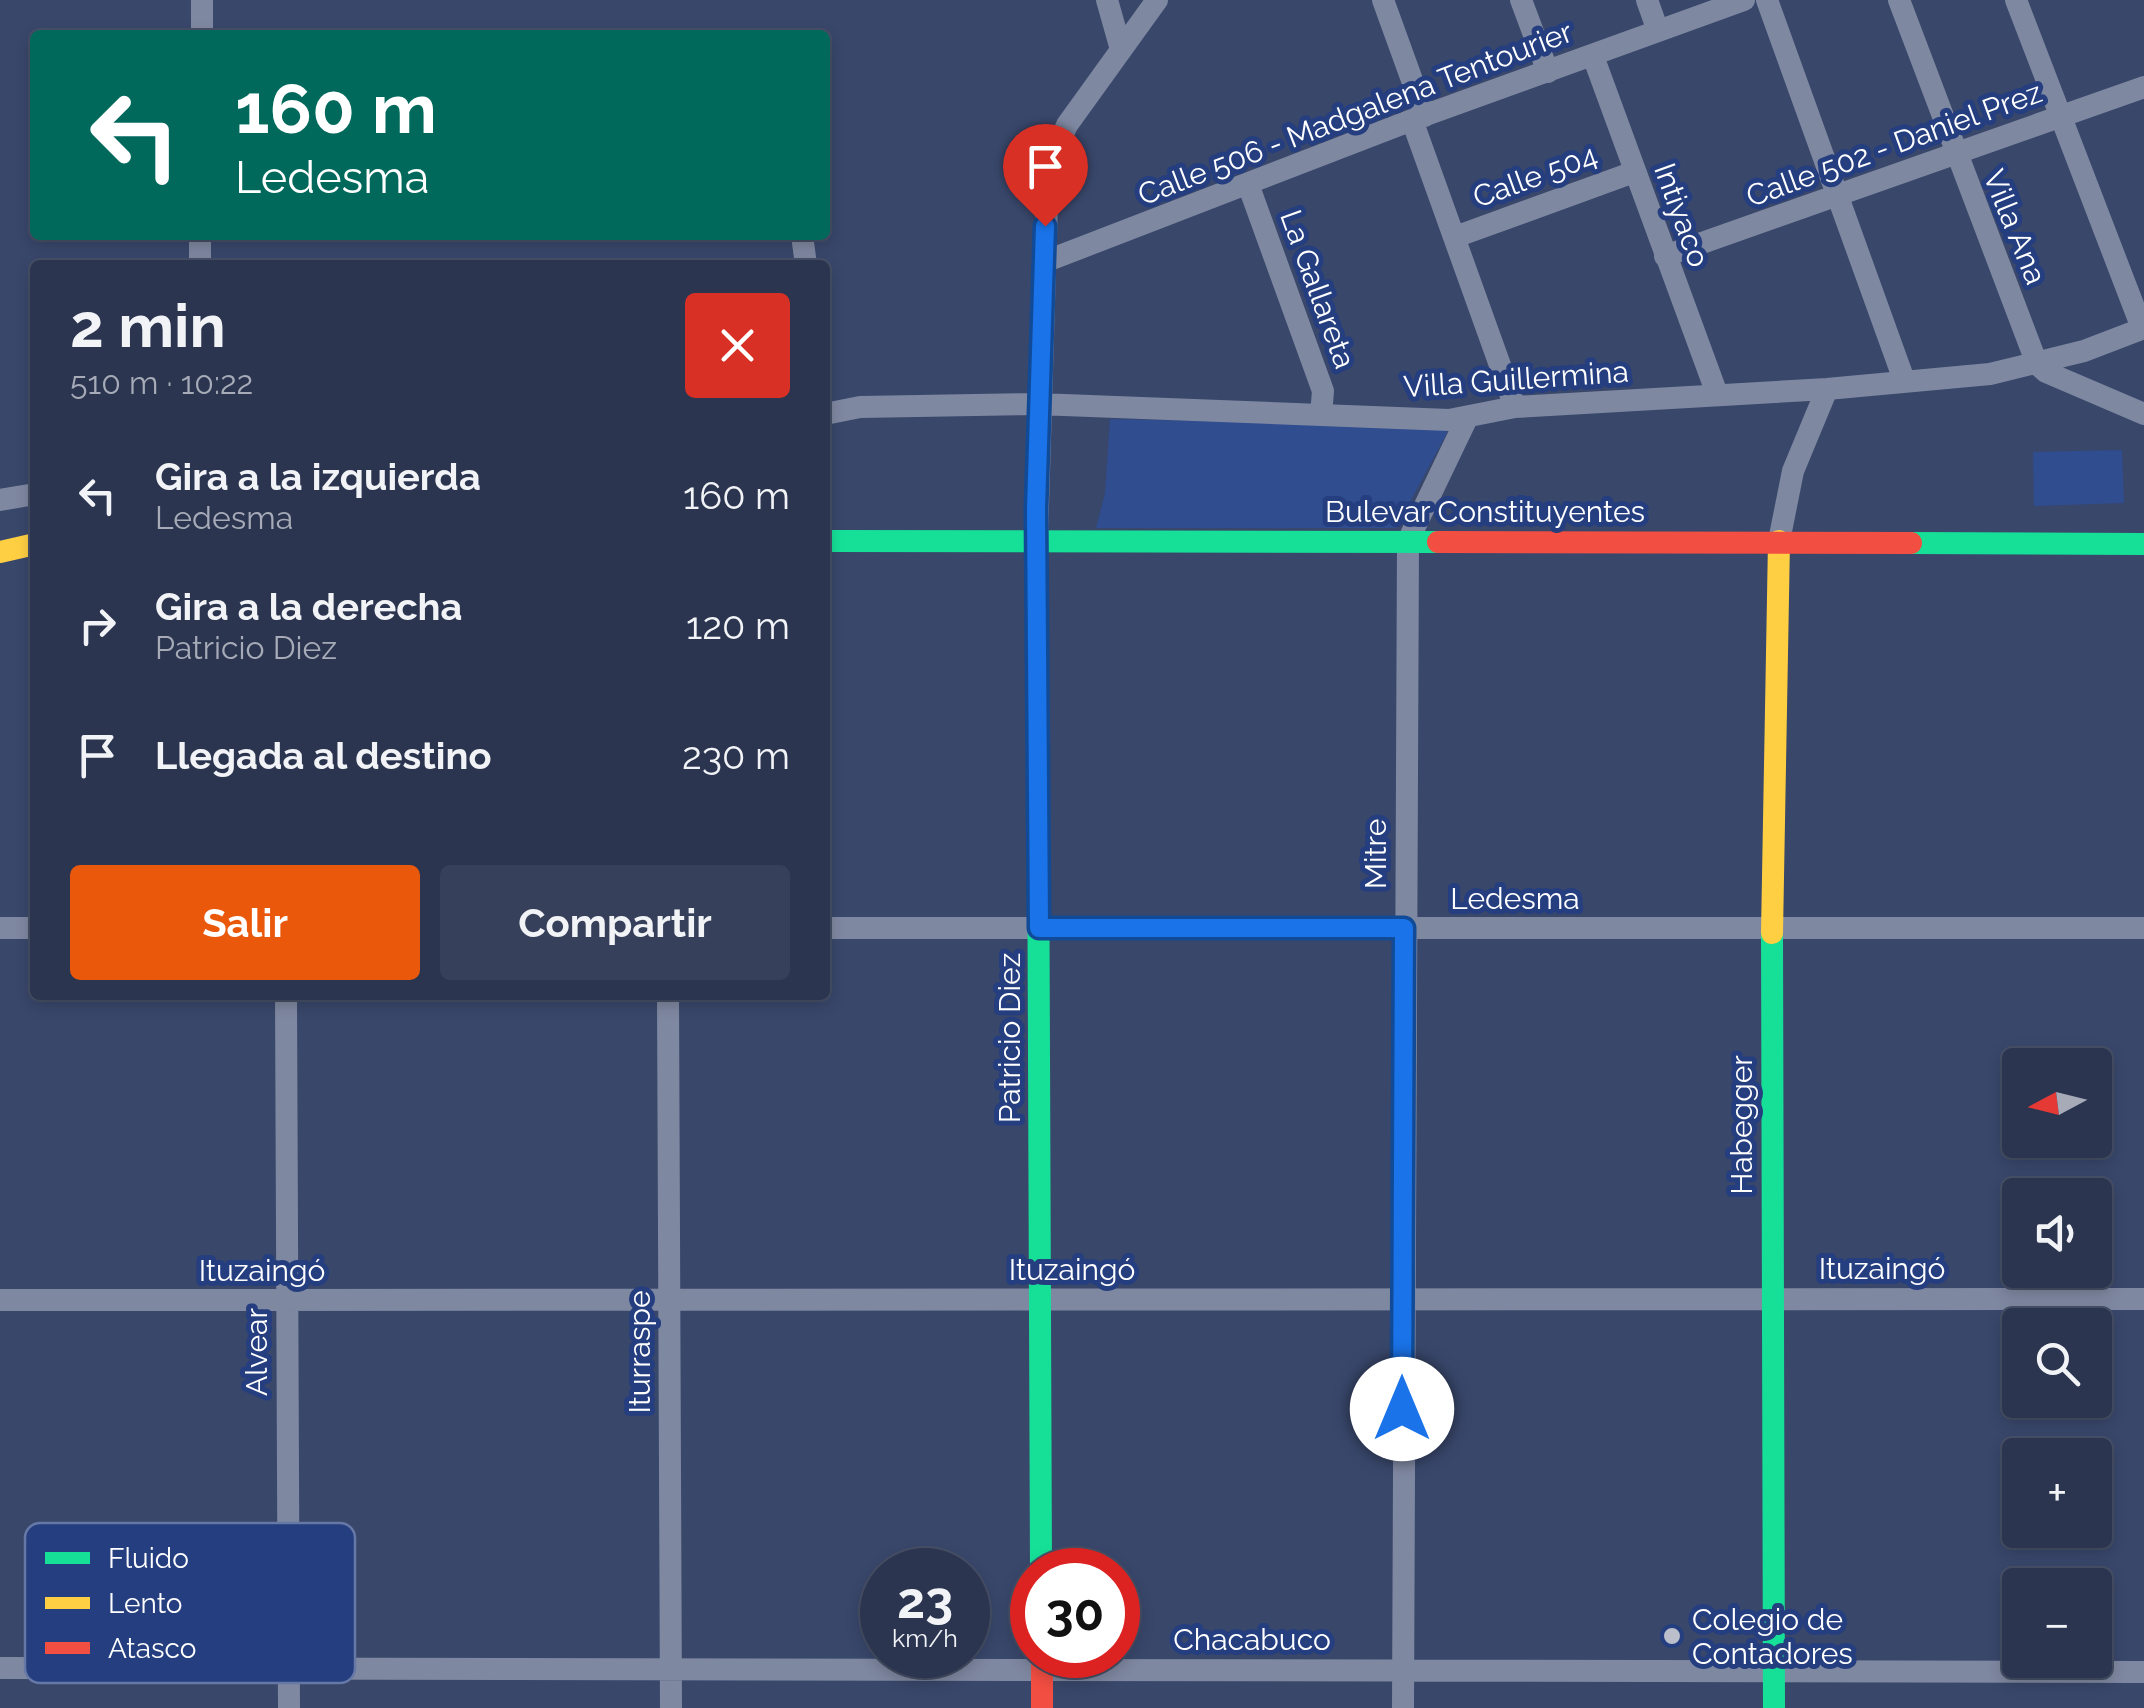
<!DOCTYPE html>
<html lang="es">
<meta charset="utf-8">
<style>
body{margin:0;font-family:Raleway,sans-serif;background:#37405a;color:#f1f3f6;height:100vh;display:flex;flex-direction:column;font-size:38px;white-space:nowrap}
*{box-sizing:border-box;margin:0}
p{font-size:32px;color:#a6abb7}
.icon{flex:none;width:55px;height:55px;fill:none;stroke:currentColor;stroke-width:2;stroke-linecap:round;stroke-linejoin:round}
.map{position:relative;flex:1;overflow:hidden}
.sheet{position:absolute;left:30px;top:260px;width:800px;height:740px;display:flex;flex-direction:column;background:#2b3550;border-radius:10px;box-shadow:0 5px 15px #0003,0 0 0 2px #475067}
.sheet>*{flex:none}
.hud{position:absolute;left:30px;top:30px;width:800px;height:210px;border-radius:10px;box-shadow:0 5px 15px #0003,0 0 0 2px #475067;background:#00695c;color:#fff;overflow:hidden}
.needle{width:65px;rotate:263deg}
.buttons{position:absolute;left:2002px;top:1048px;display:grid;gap:20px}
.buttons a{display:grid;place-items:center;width:110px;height:110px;border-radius:10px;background:#2b3550;box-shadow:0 5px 15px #0003,0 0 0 2px #475067;font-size:50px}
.speed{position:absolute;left:860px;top:1548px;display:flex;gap:20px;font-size:50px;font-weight:700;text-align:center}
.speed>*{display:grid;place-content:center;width:130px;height:130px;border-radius:50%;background:#2b3550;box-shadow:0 5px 15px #0003,0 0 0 2px #475067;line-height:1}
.speed small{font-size:25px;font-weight:400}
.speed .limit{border:15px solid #d22;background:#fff;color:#111}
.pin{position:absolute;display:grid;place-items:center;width:85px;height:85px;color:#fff;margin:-102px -42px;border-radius:50% 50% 50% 0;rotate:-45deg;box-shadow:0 0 10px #0007}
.pin .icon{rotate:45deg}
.me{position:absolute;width:110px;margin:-55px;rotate:0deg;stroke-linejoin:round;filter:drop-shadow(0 0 8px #0008)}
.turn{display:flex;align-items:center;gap:35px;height:210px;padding:0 40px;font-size:45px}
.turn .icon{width:130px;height:130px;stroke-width:2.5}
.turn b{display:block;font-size:70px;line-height:85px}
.round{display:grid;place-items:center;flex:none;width:105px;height:105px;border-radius:10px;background:#37405a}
.head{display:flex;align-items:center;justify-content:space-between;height:170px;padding:0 40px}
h1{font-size:60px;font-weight:700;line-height:75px}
.action{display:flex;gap:20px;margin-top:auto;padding:20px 40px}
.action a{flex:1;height:115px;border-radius:10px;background:#ea580c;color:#fff;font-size:40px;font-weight:700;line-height:115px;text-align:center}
.action a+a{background:#37405a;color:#f1f3f6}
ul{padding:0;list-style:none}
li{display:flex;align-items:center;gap:30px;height:130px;padding:0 40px}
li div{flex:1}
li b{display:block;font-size:38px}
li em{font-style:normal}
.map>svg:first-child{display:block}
.green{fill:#304d90}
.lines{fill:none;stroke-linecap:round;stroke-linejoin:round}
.street{stroke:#7f88a1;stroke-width:22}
.fast{stroke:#16e098;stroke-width:22}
.slow{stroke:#ffcf43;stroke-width:22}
.jam{stroke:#f24e42;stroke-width:22}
.route-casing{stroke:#114b97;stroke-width:25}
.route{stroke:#1a73e8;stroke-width:18}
.poi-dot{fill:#babfcb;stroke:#253e7f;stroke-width:4}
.labels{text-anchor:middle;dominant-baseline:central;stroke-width:10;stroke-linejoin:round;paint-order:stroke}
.street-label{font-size:30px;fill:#fff;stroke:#253e7f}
.poi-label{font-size:30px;fill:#fff;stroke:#253e7f;text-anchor:start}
.key{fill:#253e7f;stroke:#6678a5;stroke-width:2.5}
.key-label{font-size:28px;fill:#fff}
</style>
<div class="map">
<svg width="2144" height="1708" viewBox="0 0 2144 1708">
<rect width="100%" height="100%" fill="#39476b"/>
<!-- green -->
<path class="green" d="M1110,419L1446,426L1447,433L1396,528H1096L1105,493Z
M2122,450L2124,503L2034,506L2033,452Z"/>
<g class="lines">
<!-- street -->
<path class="street" d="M1107,0L1120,46
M1383,0L1425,116
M1521,0L1548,72
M1647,0L1658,31
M1767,0L1904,380
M1899,0L2037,364L2046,372L2144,414
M2016,0L2142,328
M202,35V0
M1593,56L1717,394
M1412,120L1515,407
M1248,184L1323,391L1321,415
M802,235L806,265
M1455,237L1634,172
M1665,256L2144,87
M1044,262L1412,120L1744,0
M200,265V235
M825,414L860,407L1038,404L1449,420L1515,407L1827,389L1990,374L2084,351L2144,328
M0,500L35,494
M1037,540L1048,169L1067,125L1157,0
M1779,541L1793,471L1827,389
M0,928H35
M825,928H2144
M286,995L289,1708
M668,995L671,1708
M0,1300L2144,1299
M0,1668L2144,1672
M1403,1708L1408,541L1467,418"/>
<!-- fast -->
<path class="fast" d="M1037,540L1041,1570
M825,541L1438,542
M1911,543L2144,544
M1772,933L1774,1708"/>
<!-- slow -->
<path class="slow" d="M0,552L35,544
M1772,933L1779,541"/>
<!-- jam -->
<path class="jam" d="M1438,542L1911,543
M1042,1655V1708"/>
</g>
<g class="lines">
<defs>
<path id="route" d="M1045,226L1036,509L1039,928H1404L1402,1409"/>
</defs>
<!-- route casing -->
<use href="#route" class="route-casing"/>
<!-- route -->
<use href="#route" class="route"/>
</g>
<!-- markers -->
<circle class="poi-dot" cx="1672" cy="1636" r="10"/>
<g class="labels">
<!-- street labels -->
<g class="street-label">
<text transform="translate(1355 113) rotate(-21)">Calle 506 - Madgalena Tentourier</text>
<text transform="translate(1894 144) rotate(-20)">Calle 502 - Daniel Prez</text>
<text transform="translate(1535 176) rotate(-20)">Calle 504</text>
<text transform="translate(1682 215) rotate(70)">Intiyaco</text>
<text transform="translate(2015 227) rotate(68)">Villa Ana</text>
<text transform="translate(1318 289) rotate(70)">La Gallareta</text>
<text transform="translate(1516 379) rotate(-4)">Villa Guillermina</text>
<text x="1485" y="511">Bulevar Constituyentes</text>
<text transform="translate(1375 854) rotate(-90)">Mitre</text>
<text x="1515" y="898">Ledesma</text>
<text transform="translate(1009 1038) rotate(-90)">Patricio Diez</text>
<text transform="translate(1741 1125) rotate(-90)">Habegger</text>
<text x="1882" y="1268">Ituzaingó</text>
<text x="1072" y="1269">Ituzaingó</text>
<text x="262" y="1270">Ituzaingó</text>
<text transform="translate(256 1352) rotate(-90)">Alvear</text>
<text transform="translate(639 1352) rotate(-90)">Iturraspe</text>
<text x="1252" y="1639">Chacabuco</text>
</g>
<!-- poi labels -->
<g class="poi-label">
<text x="1692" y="1619">Colegio de<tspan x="1692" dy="34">Contadores</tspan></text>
</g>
</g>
<!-- legend -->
<rect x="25" y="1523" width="330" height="160" rx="15" class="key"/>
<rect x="45" y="1552" width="45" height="12" fill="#16e098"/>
<rect x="45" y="1597" width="45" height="12" fill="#ffcf43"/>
<rect x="45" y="1642" width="45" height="12" fill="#f24e42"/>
<g class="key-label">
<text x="108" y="1568">Fluido</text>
<text x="108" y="1613">Lento</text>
<text x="108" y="1658">Atasco</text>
</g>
</svg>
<div class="buttons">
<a><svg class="needle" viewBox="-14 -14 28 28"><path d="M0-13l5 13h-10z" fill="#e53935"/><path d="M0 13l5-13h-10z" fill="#a6abb7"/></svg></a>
<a><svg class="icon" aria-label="sound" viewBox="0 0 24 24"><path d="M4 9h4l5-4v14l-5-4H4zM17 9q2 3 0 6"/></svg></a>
<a><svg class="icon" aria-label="search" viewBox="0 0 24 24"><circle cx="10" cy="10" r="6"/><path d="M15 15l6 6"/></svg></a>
<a>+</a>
<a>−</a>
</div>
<div class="speed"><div>23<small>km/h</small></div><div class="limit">30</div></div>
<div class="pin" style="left:1045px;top:226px;background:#d93025"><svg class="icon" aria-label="arrive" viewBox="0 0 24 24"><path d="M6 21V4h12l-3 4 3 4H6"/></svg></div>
<svg class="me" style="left:1402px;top:1409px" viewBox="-20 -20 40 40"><circle r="19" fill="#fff"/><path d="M0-13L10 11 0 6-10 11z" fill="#1a73e8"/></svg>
<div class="hud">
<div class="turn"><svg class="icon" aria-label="left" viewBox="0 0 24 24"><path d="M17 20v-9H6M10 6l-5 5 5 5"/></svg><div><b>160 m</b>Ledesma</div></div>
</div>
<section class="sheet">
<div class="head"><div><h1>2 min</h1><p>510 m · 10:22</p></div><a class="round" style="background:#d93025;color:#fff"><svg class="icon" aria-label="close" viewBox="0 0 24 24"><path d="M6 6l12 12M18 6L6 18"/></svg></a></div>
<ul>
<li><svg class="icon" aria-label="left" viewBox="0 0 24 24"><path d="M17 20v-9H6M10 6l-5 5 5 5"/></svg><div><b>Gira a la izquierda</b><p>Ledesma</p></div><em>160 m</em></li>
<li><svg class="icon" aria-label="right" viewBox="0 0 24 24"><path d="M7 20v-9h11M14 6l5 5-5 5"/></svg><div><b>Gira a la derecha</b><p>Patricio Diez</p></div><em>120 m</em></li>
<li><svg class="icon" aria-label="arrive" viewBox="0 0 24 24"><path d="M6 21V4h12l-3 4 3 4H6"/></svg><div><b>Llegada al destino</b></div><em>230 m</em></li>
</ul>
<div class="action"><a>Salir</a><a>Compartir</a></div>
</section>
</div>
